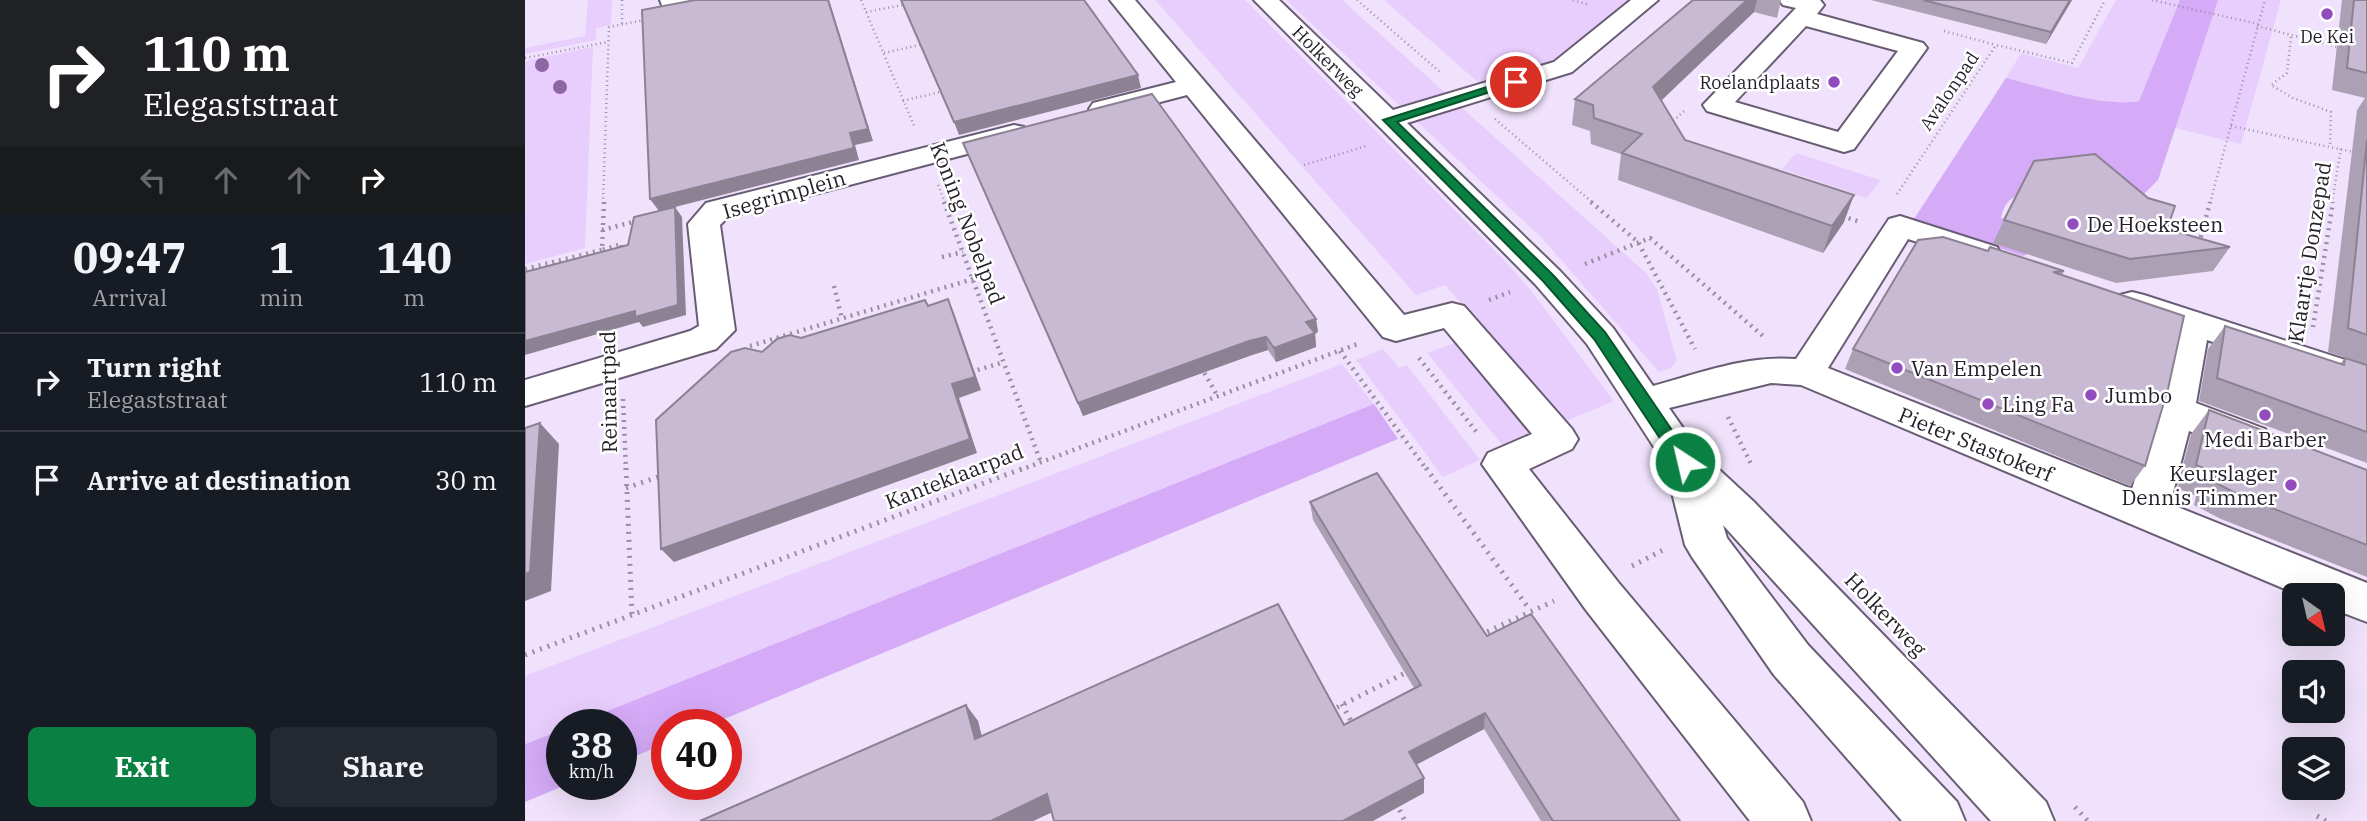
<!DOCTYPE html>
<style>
body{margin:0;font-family:"IBM Plex Serif",serif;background:#242831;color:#f1f3f6;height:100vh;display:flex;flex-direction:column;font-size:26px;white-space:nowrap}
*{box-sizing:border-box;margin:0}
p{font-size:23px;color:#9ea1a6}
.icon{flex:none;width:38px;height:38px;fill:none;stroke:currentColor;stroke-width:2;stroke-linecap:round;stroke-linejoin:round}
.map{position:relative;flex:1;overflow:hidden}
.details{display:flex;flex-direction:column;background:#171b24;width:525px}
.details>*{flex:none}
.hud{background:#202124;color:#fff;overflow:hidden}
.needle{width:46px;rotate:146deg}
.fabs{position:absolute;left:1757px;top:583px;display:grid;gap:14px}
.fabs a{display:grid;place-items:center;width:63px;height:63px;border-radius:10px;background:#171b24;box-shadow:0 7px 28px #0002;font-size:35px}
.speed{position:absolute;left:21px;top:709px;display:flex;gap:14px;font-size:35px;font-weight:700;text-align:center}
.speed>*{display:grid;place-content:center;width:91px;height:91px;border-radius:50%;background:#171b24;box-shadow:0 7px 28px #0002;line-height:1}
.speed small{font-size:18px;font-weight:400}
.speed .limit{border:10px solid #d22;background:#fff;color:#111}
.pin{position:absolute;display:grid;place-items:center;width:60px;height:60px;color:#fff;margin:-30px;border:4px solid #fff;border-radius:50%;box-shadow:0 2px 7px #0007}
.me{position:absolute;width:77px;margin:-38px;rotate:325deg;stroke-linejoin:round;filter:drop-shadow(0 0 5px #0008)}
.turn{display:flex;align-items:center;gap:24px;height:147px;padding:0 28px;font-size:32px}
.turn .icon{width:91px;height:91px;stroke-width:2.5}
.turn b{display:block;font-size:49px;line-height:60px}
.lanes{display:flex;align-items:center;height:66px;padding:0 28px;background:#0003;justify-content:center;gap:35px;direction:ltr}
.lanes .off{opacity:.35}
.eta{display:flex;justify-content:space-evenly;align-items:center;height:119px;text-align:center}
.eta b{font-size:42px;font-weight:700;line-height:49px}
.cta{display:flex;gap:14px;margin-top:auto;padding:14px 28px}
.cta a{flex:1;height:80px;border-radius:10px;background:#0b8043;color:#fff;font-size:28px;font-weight:700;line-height:80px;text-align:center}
.cta a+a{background:#242831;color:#f1f3f6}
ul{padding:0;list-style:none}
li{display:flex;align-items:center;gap:21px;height:98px;padding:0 28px;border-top:2px solid #363941}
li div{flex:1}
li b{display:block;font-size:26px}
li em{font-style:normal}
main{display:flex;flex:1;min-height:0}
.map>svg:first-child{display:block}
.green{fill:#e8cefd}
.water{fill:#d5aaf7}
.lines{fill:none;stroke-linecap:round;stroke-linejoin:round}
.minor-casing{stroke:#695d73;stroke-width:4}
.path-far2{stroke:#9a8fa2;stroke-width:2.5;stroke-dasharray:1 3.5;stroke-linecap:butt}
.path-far1{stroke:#9a8fa2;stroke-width:4.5;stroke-dasharray:2 5;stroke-linecap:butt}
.path{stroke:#9a8fa2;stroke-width:5;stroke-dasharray:2 6;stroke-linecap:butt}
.minor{fill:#fff;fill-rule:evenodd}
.tree{fill:#8f66a5}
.wall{fill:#aca0b5}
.shaded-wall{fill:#8c8294}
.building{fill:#c8bad3;stroke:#8c8294;stroke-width:2}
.route{fill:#0b8043;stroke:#07532c;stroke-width:2}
.poi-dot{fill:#924cbf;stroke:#fff;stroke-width:2.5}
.labels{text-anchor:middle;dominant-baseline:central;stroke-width:5;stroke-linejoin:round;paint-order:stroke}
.far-poi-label{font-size:18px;fill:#241f28;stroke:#fff}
.far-street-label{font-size:18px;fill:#241f28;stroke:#fff}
.street-label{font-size:21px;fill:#241f28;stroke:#fff}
.poi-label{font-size:21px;fill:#241f28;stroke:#fff;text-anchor:start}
</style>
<main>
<section class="details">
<div class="hud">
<div class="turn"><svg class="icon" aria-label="right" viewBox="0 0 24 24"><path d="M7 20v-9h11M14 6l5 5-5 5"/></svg><div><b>110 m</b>Elegaststraat</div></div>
<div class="lanes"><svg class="icon off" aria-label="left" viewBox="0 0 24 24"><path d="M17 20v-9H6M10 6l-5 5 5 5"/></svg><svg class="icon off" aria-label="ahead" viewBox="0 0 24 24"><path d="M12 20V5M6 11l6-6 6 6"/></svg><svg class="icon off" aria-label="ahead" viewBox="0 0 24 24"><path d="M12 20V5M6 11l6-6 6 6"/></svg><svg class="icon" aria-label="right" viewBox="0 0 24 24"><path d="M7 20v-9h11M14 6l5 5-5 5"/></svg></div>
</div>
<div class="eta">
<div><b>09:47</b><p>Arrival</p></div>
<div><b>1</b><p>min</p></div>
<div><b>140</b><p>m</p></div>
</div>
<ul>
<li><svg class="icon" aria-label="right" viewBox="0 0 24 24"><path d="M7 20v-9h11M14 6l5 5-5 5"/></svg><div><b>Turn right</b><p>Elegaststraat</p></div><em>110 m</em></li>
<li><svg class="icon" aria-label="arrive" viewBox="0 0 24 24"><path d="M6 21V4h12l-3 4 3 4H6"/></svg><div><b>Arrive at destination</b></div><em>30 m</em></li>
</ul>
<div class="cta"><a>Exit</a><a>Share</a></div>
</section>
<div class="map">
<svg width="1842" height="821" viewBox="0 0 1842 821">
<rect width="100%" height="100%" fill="#f0e2fc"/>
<!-- green -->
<path class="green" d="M63,0H87L86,25L71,28V40L0,54V48L60,36Z
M630,0H720L981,262L1007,292L1089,401L1041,421L920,285L891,295Z
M761,0H817L1121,273L1132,289L1152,361L1146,368L1134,372L1017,238Z
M859,0H1107L1039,54L1024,62L955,84Z
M1591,0H1655L1614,101C1576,108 1520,87 1481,78L1496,53L1553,68Z
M1693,0H1756L1716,144L1650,128Z
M68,47L60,248L0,264V61Z
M1271,153L1355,180H1356L1342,198L1257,169Z
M935,341L1014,431L978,446L902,353Z
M858,349L874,368L882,365L955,460L918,477L831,360Z
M817,364L849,404L50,724H37V730L0,744V676Z"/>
<!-- water -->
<path class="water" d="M1655,0H1693L1633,180L1610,203L1503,192C1486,197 1480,201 1476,218L1511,229L1507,252L1498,256L1389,219L1481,78C1519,87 1576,108 1614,101Z
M849,404L873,439L187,724H142V743L96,762V724H50Z
M37,730V784H43L0,802V744Z"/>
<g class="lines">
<defs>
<path id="minor" d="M135,0H202L198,5L148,15L140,13Z
M585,0H610L879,315L927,303L939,306L1047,429L1053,439L1047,449L1004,469L1093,582L1278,802L1286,821H1225L1061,610L957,464L963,453L1007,434L919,328L871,341L858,337L662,95L578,117L568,115L564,109L568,103L651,82Z
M729,0H754L868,110L1029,62L1106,0H1133L1047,72L882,123L1035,271L1088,328L1128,386C1175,373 1222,355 1271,359L1364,219L1375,216L1472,247L1476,254L1472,261L1460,264L1383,239L1303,368L1607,489L1631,410L1649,329L1595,311L1590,303L1595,295L1607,292L1619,295L1842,367V393L1682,340L1671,403L1740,429L1746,439L1740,449L1726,454L1664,431L1645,504L1842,583V622L1808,609V595H1774L1276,385L1246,383L1144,408L1174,451L1228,501L1521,802L1529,821H1466L1198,525L1202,538L1283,645L1432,802L1440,821H1377L1249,675L1167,557L1160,545L1140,464L1062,344L1011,285Z
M1254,0H1295L1299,5L1292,14L1398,43L1402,48L1329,149L1319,152L1309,149L1182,111L1178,105L1271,8L1258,5ZM1281,26L1373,51L1313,132L1210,102Z
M489,125L499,127L503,133L499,139L203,217L195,225L210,330L191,349L0,406V380L165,331L174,326L163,224L181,203Z"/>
</defs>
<!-- minor casing -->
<use href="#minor" class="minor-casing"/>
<!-- path-far2 -->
<path class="path-far2" d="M97,0V24
M336,0L390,128
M832,0L916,73
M1048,0L1064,5
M1627,0L1733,24
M341,12L383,4
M1732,26L1816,48
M1419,31L1471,45
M1766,37L1762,73L1746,85L1768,98L1806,112L1805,146
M359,53L398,44
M0,58L83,42
M378,101L419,91
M970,119L1068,203
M1145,124L1159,111
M1706,126L1842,155
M779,165L841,146
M413,185L420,203
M1372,194L1471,45L1547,63L1580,0
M78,203L84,27L119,20
M1685,203L1740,0
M1807,203L1816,148"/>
<!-- path-far1 -->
<path class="path-far1" d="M79,202L77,250L97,244V250
M419,202L515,460
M1066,202L1113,242L1170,349
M1317,216L1335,222
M77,230L112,221
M1674,244L1685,202
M417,257L438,252
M1060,264L1125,238L1238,336
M0,269L77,250
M309,286L317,319
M964,300L985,292
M1788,327L1808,202
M225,346L448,279
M815,351L902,470
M894,358L953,434
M676,367L692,395
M446,372L479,362
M98,399L101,470
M1203,417L1227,466
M495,470L835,343"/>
<!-- path -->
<path class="path" d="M101,468L107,615
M901,468L1005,610
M101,488L136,476
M1107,566L1140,549
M955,635L1029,601
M0,655L499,468
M817,704L828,725
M805,711L884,671
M871,803L880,821
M1550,807L1563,821
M1792,816L1801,821"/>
<!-- minor -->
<use href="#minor" class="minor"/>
</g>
<!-- trees -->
<g class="tree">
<circle cx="17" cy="65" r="7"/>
<circle cx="35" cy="87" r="7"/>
</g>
<!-- wall -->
<path class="wall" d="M1168,0H1256L1252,18L1229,12L1136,101L1160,140L1319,222L1298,253L1093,180L1096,154L1066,144L1065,131L1047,125L1050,99Z
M1346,0H1547L1521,44Z
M1817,0H1842V365L1803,352L1832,110L1840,98L1807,90Z
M438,143L791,319L793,332L790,333L791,347L751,362L743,350L727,355L558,416Z
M1479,220L1642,229L1705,247L1688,271L1591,283L1468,243Z
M1463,251L1539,271L1537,275L1620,466L1605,486L1320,369L1328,349Z
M1700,326L1815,364L1820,358L1842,365V463L1674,401L1683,349Z
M1684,410L1842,470V577L1696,519L1669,505L1671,496L1652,488L1666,434Z
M785,502L962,636L1155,821H1016L959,729L891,765L899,778V793L527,812L508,821H175L441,705L453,721L457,736L819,725L889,688L788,520Z"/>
<!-- shaded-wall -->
<path class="shaded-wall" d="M303,0H304L348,141L330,145L334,160L150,207L157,217L161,315L118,327L114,322L0,355V341L110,311L134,211L125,199Z
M1222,0H1232L1229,12L1124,112L1128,87Z
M1545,0H1547L1521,44L1526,32Z
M613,75L616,88L434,135L429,122Z
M1329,195L1319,222L1298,253L1307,226Z
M423,299L429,313L456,390L434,398L452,453L149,562L136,549L427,384Z
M791,319L793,332L783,336L781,322Z
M790,333L791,347L751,362L749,348Z
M741,337L743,350L727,355L558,416L553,403L724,341Z
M15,423L34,444L26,591L0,601V574Z
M441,705L453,721L461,755L450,739Z
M960,713L959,729L885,768L884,752Z
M899,778V793L848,821H818Z
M522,794L532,810L508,821H466Z"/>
<!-- building -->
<path class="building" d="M170,0H303L343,129L325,133L329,148L125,199L117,10Z
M376,0H559L613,75L429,122Z
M1168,0H1222L1128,87L1160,140L1329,195L1307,226L1097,153L1117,134L1069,118L1068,105L1050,99Z
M1398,0H1545L1526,32Z
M1829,0H1842V73L1822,68Z
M627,94L791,319L781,322L790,333L749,348L741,337L724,341L553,403L438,143Z
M1842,140V335L1823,328Z
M1570,154L1623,198L1650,206L1642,229L1705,247L1605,259L1479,220L1509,161Z
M150,207L153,305L110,317V311L0,341V272L103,245L109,217Z
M1418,237L1463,251L1465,247L1539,271L1528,272L1659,316L1643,389L1620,466L1328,349L1393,240Z
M423,299L450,377L427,384L445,439L136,549L131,420L206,352L220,348L237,352L252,339L265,335L276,338L400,300L403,306Z
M1700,326L1819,365L1820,358L1842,365V432L1692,378Z
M1684,410L1842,470V545L1716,496L1689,482L1691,473L1671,465Z
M15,423L5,572L0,574V428Z
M852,473L962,636L1006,614L1155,821H1028L960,713L884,752L899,778L818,821H529L522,794L466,821H175L441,705L450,739L753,604L819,725L896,685L785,502Z"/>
<!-- route -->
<path class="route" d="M987,79L996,82L872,122L1028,275L1080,332L1166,458V467H1154L1069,339L1018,281L858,120Z"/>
<!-- markers -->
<g class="poi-dot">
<circle cx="1802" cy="14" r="7"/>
<circle cx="1309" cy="82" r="7"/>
<circle cx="1548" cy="224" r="7"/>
<circle cx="1372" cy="368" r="7"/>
<circle cx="1566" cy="395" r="7"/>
<circle cx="1463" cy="404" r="7"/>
<circle cx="1740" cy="415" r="7"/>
<circle cx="1766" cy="485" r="7"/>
</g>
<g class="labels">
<!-- far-poi labels -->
<g class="far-poi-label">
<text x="1802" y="36">De Kei</text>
<text x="1295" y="82" text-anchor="end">Roelandplaats</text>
</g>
<!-- far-street labels -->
<g class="far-street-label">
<text transform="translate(803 61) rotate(45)">Holkerweg</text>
<text transform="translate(1424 91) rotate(-56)">Avalonpad</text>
</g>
<!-- street labels -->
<g class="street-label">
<text transform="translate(259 194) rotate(-16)">Isegrimplein</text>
<text transform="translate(443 223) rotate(69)">Koning Nobelpad</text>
<text transform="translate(1784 252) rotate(-81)">Klaartje Donzepad</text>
<text transform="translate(83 392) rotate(-91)">Reinaartpad</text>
<text transform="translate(1451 444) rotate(22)">Pieter Stastokerf</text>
<text transform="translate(429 476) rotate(-21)">Kanteklaarpad</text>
<text transform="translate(1361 614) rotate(46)">Holkerweg</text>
</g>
<!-- poi labels -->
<g class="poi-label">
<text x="1562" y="224">De Hoeksteen</text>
<text x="1386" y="368">Van Empelen</text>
<text x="1580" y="395">Jumbo</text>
<text x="1477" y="404">Ling Fa</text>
<text x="1740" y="439" text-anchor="middle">Medi Barber</text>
<text x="1752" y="473" text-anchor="end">Keurslager<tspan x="1752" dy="24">Dennis Timmer</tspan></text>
</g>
</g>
</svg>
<div class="fabs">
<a><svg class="needle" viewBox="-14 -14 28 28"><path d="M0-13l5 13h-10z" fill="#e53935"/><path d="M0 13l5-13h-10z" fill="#9ea1a6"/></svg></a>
<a><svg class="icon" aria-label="sound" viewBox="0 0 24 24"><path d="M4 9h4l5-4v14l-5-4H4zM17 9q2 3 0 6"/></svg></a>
<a><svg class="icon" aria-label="layers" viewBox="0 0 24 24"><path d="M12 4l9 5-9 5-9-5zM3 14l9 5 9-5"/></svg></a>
</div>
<div class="speed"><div>38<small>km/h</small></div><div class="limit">40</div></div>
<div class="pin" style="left:991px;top:82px;background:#d93025"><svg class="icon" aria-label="arrive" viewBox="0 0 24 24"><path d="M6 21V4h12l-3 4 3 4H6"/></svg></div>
<svg class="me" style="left:1160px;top:462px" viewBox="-20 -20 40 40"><circle r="17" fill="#0b8043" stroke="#fff" stroke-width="3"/><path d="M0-11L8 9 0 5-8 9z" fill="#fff"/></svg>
</div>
</main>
